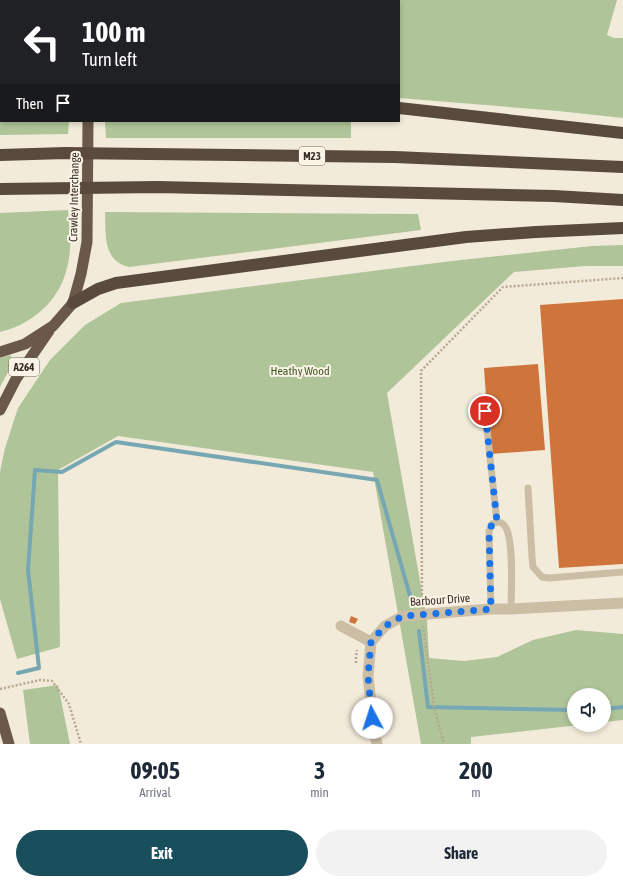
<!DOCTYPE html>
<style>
body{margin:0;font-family:"Asap Condensed",sans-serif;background:#f2f2f3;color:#1f2937;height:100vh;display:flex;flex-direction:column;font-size:15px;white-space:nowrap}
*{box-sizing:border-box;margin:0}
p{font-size:13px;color:#747a83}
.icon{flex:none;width:22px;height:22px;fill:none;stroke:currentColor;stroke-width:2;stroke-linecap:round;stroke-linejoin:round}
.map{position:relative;height:744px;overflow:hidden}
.drawer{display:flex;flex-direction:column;background:#fff;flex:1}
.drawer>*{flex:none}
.banner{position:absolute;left:0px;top:0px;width:400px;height:122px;box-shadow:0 2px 6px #0003;background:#202124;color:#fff;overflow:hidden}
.controls{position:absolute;left:567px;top:688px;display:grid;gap:8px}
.controls a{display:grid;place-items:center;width:44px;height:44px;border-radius:50%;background:#fff;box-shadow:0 2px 6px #0003;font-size:20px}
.pin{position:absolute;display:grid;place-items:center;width:34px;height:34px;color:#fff;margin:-17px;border:2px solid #fff;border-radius:50%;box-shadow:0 1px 4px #0007}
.me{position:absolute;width:44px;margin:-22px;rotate:355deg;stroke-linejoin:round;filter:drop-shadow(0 0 3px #0008)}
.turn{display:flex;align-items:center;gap:14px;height:84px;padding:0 16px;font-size:18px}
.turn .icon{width:52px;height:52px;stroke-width:2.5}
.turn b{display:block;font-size:28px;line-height:34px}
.then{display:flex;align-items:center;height:38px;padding:0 16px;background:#0003;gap:8px;font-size:15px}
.eta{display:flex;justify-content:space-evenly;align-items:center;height:68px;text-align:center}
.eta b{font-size:24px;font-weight:700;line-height:28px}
.action{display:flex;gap:8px;margin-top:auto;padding:8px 16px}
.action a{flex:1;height:46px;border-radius:24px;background:#194e5c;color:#fff;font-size:16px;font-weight:700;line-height:46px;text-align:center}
.action a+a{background:#f2f2f3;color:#1f2937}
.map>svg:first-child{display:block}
.green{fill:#afc499}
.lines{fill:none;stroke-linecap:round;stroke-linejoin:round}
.stream{stroke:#76a7b3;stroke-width:4}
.building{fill:#cf753c}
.path{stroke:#b8a78f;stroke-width:2.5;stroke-dasharray:2 2;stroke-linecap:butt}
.service{stroke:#ccbda5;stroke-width:7}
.minor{stroke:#ccbda5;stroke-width:11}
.trunk{stroke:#6a594a;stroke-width:11}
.motorway{stroke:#594a3d;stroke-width:12}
.route{stroke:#1a73e8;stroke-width:7;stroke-dasharray:0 12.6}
.labels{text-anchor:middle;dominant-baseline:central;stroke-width:4;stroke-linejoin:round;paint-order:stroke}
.shield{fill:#fbf4e6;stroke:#726960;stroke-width:1}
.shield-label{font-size:11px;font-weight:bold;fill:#372e27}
.street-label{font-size:12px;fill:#372e27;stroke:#fbf4e6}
.park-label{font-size:12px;fill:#3f5829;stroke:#fbf4e6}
</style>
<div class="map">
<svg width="623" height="744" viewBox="0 0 623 744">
<rect width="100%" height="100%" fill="#f3ebda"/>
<!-- green -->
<path class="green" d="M50,0H617L607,35L614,38H623V118L558,111L399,98V1Z
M0,10L1,121H69L68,134L0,135Z
M105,121H351V138H106Z
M68,210C69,223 71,237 70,250C67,285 51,309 20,325C14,328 7,330 0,332V213Z
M105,212L418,214L421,230L129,267C102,261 106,233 105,212Z
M623,245V266H585L514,272L387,393L427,621L429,658L464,661L497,657L533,640L576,630L623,634V720L604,722V695H574V725H579L471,737V744H421L373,472L118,436L58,470L60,647L17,659L0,599V472L5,448L18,408L50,360L85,325L121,303L452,261L592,246Z
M10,355L14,361L0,387V358Z
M58,685L70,744H30L23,690Z"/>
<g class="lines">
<!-- stream -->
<path class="stream" d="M419,631L428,707L574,710
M18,673L39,668L28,570L35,470L62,472L116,442L377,480L412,603
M604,709L623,707"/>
</g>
<!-- building -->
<path class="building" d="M623,299V564L559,568L540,305Z
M538,364L545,450L490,454L484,368Z
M351,616L358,619L355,624L349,622Z"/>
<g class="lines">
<!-- path -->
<path class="path" d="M422,603L421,371L503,287L623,278
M423,626L434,707L444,744
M356,663V657L357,650
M0,689L40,680L52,681L69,704L81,744"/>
<!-- service -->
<path class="service" d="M485,411L497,522
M528,488L532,557L533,567L542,577L549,578L623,572
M491,609L489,531L492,524C496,522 499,521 503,524C515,533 511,593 511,609"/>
<!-- minor -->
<path class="minor" d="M341,626L371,642
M377,744L374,731L368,676L371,642L385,626L403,616L491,609H511L623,603"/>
<!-- trunk -->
<path class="trunk" d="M28,0L30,1
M0,352L25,344L53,326L73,303L81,274L87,242L88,121
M0,410L16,379L49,331
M0,713L9,744"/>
<!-- motorway -->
<path class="motorway" d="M399,108L623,133
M0,155L65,153L395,157L623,167
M0,189L158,187L554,196L623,200
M73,303L98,289L116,283L466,237L536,232L623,228"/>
</g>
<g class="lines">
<!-- route -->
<path class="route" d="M372,718L368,676L371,642L385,626L403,616L491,609L489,532L492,524L497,522L485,411"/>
</g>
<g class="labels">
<!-- shield labels -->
<g class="shield">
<rect x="299" y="147" width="26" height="18" rx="3"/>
<rect x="9" y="358" width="30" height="18" rx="3"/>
</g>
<g class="shield-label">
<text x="312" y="156">M23</text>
<text x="24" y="367">A264</text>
</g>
<!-- street labels -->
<g class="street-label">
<text transform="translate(74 197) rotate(-89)">Crawley Interchange</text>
<text transform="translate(440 600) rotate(-4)">Barbour Drive</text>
</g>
<!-- park labels -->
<g class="park-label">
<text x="300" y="371">Heathy Wood</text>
</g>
</g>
</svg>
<div class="controls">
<a><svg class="icon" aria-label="sound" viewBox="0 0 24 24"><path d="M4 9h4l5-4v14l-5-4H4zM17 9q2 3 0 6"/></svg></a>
</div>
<div class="pin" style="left:485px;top:411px;background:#d93025"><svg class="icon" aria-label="arrive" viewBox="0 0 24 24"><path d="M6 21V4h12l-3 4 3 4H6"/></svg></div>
<svg class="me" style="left:372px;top:718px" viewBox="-20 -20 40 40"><circle r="19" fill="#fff"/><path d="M0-13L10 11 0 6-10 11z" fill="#1a73e8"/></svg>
<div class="banner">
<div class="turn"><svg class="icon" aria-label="left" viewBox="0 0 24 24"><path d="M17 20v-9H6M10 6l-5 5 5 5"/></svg><div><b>100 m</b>Turn left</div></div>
<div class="then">Then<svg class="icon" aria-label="arrive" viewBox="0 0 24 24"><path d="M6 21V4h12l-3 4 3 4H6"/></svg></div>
</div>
</div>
<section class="drawer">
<div class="eta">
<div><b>09:05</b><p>Arrival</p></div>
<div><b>3</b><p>min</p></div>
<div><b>200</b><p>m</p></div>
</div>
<div class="action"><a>Exit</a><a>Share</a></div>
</section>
